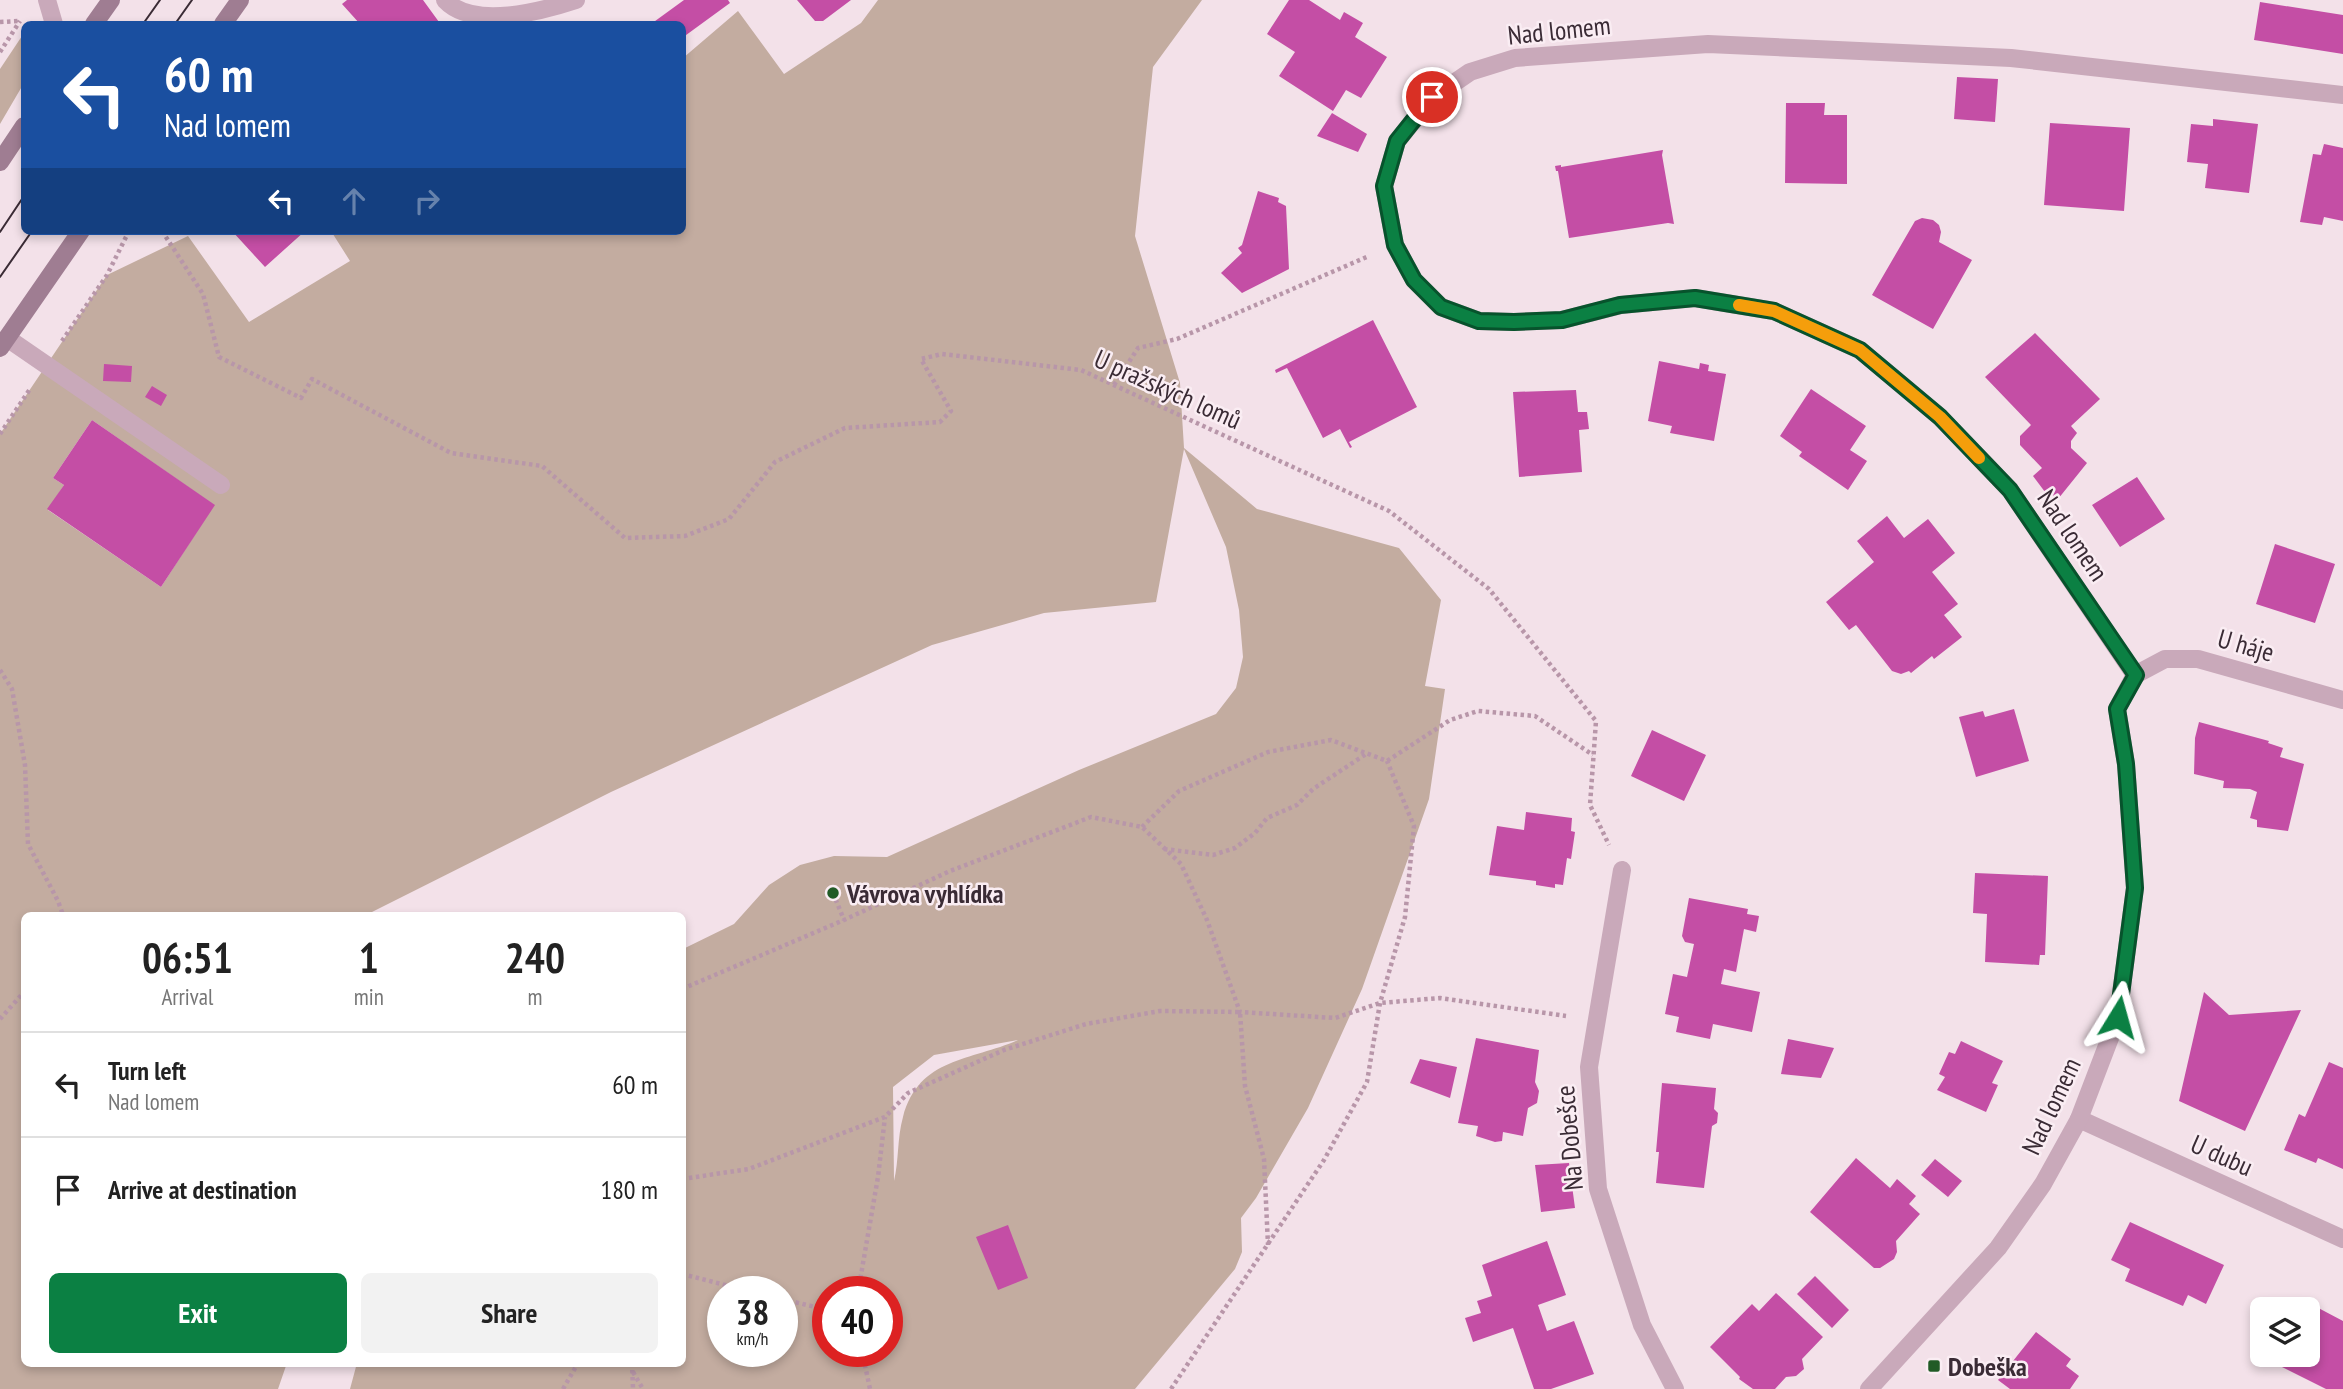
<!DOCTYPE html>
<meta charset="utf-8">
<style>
body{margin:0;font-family:"PT Sans Narrow",sans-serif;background:#f2f2f2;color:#222;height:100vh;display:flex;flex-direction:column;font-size:26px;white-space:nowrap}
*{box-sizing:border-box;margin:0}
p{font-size:23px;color:#767676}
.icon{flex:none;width:38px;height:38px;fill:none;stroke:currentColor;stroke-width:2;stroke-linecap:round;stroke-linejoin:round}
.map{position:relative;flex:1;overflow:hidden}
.details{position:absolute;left:21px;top:912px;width:665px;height:455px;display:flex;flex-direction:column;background:#fff;border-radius:10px;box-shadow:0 4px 10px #0003}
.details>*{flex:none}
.hud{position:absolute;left:21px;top:21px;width:665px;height:214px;border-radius:10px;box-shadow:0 4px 10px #0003;background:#1a4fa0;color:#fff;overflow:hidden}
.fabs{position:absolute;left:2250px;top:1297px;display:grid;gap:14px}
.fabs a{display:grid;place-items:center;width:70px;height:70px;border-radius:10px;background:#fff;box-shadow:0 4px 10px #0003;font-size:35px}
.speed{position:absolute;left:707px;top:1276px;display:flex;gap:14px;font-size:35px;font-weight:700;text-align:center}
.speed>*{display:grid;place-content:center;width:91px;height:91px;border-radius:50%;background:#fff;box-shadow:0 4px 10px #0003;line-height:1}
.speed small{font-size:18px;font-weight:400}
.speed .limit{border:10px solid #d22;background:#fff;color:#111}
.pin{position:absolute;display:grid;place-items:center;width:60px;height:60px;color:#fff;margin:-30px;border:4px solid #fff;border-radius:50%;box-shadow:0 2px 7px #0007}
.me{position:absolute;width:77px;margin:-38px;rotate:8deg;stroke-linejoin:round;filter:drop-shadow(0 0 5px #0008)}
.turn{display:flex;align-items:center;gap:24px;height:147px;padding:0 28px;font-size:32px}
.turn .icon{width:91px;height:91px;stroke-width:2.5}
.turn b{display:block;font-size:49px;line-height:60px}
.lanes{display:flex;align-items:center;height:66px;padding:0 28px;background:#0003;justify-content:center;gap:35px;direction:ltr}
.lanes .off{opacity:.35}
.eta{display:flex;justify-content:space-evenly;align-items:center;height:119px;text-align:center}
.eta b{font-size:42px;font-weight:800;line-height:49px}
.primary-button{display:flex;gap:14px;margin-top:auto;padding:14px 28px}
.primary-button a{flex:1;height:80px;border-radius:10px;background:#0b8043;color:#fff;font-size:28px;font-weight:800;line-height:80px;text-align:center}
.primary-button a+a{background:#f2f2f2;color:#222}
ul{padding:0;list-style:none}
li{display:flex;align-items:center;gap:21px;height:105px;padding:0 28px;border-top:2px solid #e0e0e0}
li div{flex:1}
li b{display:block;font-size:26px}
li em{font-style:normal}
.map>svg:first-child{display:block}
.green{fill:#c3aca0;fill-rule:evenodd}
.building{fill:#c44ea5}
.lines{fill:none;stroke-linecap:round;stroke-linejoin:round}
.path{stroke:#b896a9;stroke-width:4.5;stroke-dasharray:3.5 3.5;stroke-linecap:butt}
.service{stroke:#c9a9ba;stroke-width:18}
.minor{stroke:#c9a9ba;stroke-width:18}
.tertiary{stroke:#c9a9ba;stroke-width:18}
.secondary{stroke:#9f7d92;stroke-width:18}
.tram{stroke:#3a2b35;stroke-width:2}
.route-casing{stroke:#07532c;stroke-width:18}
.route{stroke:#0b8043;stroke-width:12}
.slow{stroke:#f59e0b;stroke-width:12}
.poi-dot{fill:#215b26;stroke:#faedf3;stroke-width:2.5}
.labels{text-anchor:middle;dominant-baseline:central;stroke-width:5;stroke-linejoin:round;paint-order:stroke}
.street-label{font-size:26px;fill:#3a2b35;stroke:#faedf3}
.poi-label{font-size:26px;font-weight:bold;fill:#3a2b35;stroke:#faedf3;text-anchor:start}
</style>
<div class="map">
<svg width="2343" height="1389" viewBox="0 0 2343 1389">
<rect width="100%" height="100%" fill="#f3e1e9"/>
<!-- green -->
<path class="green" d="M878,0H1202L1153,67L1135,236L1180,383L1184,448L1257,509L1399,548L1441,600L1425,686L1445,689L1429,799L1362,989L1308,1108L1256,1198L1241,1218L1242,1252L1235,1269L1135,1389H350L357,1363H682L683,949L734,924L769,885L800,865L834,856L887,857L1079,770L1216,714L1236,688L1243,657L1239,610L1226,547L1184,449L1156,602L1044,613L932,645L611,792L366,915H24V1363H287L278,1389H0V434L107,275L188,236L249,322L350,261L331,231H682L683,58L738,11L784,74L861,23ZM92,420L214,505L161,587L48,510L64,485L53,478ZM1018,1040C971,1061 919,1057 903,1117C897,1138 899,1161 894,1181L893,1087L934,1055ZM723,1292H782V1351H723ZM828,1292H887V1351H828Z
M24,33V83L0,124V69Z"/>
<!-- building -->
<path class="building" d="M347,0H423L439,22L436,24H360L342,4Z
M684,0H728L730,3L682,38V24H651Z
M797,0H851L823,21H815Z
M1289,0H1309L1340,20L1344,12L1363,23L1355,37L1387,57L1361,98L1346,90L1333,111L1279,76L1295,52L1267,34Z
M2260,2L2343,15V54L2254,40Z
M1957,77L1998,79L1995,122L1954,119Z
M1786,103H1825L1824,115H1847V184L1785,183Z
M1332,113L1367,134L1358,152L1317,136Z
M2213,119L2258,124L2249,193L2205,188L2208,164L2187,162L2191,124L2213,126Z
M2050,123L2130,128L2124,211L2044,205Z
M2324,144L2343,148V221L2324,217L2322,225L2300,222L2313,154L2321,155Z
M1663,150L1662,155L1674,224L1668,223L1569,238L1558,171H1556L1555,166L1561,165V167Z
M1258,191L1279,198L1278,202L1286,206L1289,269L1242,293L1221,273L1242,253L1238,248L1242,245Z
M1922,218L1933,220L1939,225L1941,232L1939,242L1972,260L1933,329L1872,295L1915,221Z
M232,231H305L265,267Z
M1373,320L1417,407L1349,442L1352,447L1350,448L1340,429L1323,438L1287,368L1276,373L1275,370Z
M2035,333L2100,399L2071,426L2077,433L2071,441V448L2087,463L2054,504L2033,476L2042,468L2020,445V436L2031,425L1985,377Z
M1659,361L1699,369L1700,363L1709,365L1708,371L1726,374L1714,441L1670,433L1672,426L1648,421Z
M104,364L132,366L131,382L103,381Z
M152,386L167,395L161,406L145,397Z
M1811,389L1866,426L1850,450L1867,461L1848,490L1799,456L1802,452L1780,436Z
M1576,390L1578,412H1587L1589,429L1579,430L1582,472L1519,477L1513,392Z
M92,420L215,505L161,587L47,509L64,485L53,478Z
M2137,477L2165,519L2120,547L2092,505Z
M1887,516L1904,538L1928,519L1955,553L1932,572L1958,604L1944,615L1962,637L1934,659L1932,656L1911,673L1909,671L1901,674L1892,671L1856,625L1849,630L1826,602L1874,562L1857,541Z
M2275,544L2335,564L2315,623L2256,604Z
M2014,709L2029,761L1976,777L1959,717L1983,711L1985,717Z
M2199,722L2269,741L2268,743L2283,748L2280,757L2304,764L2288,831L2257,827V820L2250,818L2257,792L2250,789L2223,788L2224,781L2194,774L2195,738Z
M1652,730L1706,755L1684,801L1631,776Z
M1526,812L1572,818L1571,831L1575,832L1571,859L1567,858L1563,885L1555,884V888L1536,885V881L1489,875L1497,826L1524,830Z
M1975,873L2048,876L2045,955H2040L2039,965L1985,962L1987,914L1973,913Z
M1689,898L1748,909L1747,914L1759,916L1756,932L1744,929L1736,972L1724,969L1721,984L1760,992L1752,1032L1713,1024L1710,1039L1676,1032L1679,1017L1665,1014L1673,974L1687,977L1694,944L1685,942L1682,936Z
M2204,992L2229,1015L2301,1010L2245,1131L2179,1101Z
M1476,1038L1539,1050L1535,1082L1539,1091L1537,1103L1528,1108L1523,1136L1503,1132L1502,1141L1495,1142L1476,1136L1478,1126L1458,1123Z
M1788,1039L1834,1048L1821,1078L1781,1074Z
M1961,1041L2003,1061L1992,1083L1998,1085L1986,1112L1937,1090L1945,1077L1939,1074L1949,1052L1955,1054Z
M1420,1059L1457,1067L1450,1098L1410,1083Z
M2329,1062L2343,1068V1169L2318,1158L2316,1163L2284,1150L2299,1114L2305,1117Z
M1662,1083L1716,1088L1714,1109L1718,1113L1717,1123L1712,1126L1704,1188L1656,1183L1659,1152H1656Z
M1856,1158L1890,1188L1897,1179L1916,1196L1909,1204L1920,1214L1896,1241L1897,1252L1894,1259L1880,1268H1874L1810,1212Z
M1935,1159L1962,1181L1948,1197L1921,1175Z
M1569,1163L1575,1208L1541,1212L1535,1165Z
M2130,1222L2224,1265L2206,1304L2188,1295L2183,1306L2125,1281L2130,1269L2111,1260Z
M1008,1225L1028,1278L998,1290L976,1237Z
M1547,1241L1566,1295L1538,1305L1547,1331L1574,1321L1594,1374L1551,1389H1534L1513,1328L1473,1342L1465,1318L1481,1313L1477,1301L1492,1296L1482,1265Z
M1815,1276L1849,1310L1832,1328L1797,1294Z
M1776,1293L1823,1337L1802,1359L1804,1369L1796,1376L1786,1377L1775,1389H1753L1739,1379L1740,1377L1710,1347L1752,1304L1759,1311Z
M2307,1302L2343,1321V1389H2326L2256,1354L2263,1339V1354H2308V1309H2303Z
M2036,1332L2071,1359L2066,1366L2079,1376L2070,1389H2010L1998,1380Z"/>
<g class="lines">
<!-- path -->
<path class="path" d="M0,22L19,21
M0,52L20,21
M162,231L203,294L219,357L301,398L312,379L451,453L542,466L625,538L685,536L729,519L775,462L845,428L940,422L951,411L921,359L942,354L1081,370L1389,511L1489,589L1596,721L1590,805L1609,845
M62,341L107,275L129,231
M1114,385L1138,348L1177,339L1369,256
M0,434L30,389
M0,670L12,689L25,765L28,844L58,901L63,915
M1142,827L1179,791L1268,752L1331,740L1387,761L1450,720L1478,711L1535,716L1593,755
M1164,849L1213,855L1235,848L1255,833L1267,818L1297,805L1313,789L1366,754
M833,893L844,920
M682,989L844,920L950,871L1091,817L1142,827L1181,864L1207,920L1240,1012L1335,1018L1380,1003L1440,998L1566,1016
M0,1019L24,992
M682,1179L749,1169L885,1117L908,1093L1004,1050L1086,1024L1160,1011L1240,1012L1245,1086L1264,1159L1268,1245
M682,1274L753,1292
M858,1292L878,1177L885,1117
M782,1299L828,1310
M862,1351L870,1389
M632,1363L633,1389
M633,1372L643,1389
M563,1389L578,1363
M1171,1389L1324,1160L1367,1082L1380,1003L1405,917L1414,826L1387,761"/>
<!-- service -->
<path class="service" d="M47,0L54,24
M7,338L221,485"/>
<!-- minor -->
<path class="minor" d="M445,0C473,30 543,11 576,0
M2135,675L2010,490L1940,417L1860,350L1774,311L1695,298L1621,305L1562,320L1514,322L1479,321L1441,307L1414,280L1395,245L1384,186L1397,141L1432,98L1470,72L1515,58L1708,44L2011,58L2343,95
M1622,870L1589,1067L1598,1189L1642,1325L1675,1389
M2079,1119L2343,1239"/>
<!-- tertiary -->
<path class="tertiary" d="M1869,1389L1998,1248L2043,1184L2079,1119L2118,1017L2135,888L2126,764L2117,709L2135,675L2165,659H2198L2343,700"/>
<!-- secondary -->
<path class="secondary" d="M94,24L111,0
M223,24L240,0
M0,162L24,126
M0,348L81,231"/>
<!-- tram -->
<path class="tram" d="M143,24L160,0
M175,24L192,0
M0,232L24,196
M0,277L32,231"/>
</g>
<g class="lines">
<defs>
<path id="route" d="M1432,97L1397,141L1384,186L1395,245L1414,280L1441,307L1479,321L1514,322L1562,320L1620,305L1695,298L1774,311L1860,350L1940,417L2010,490L2136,675L2117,709L2126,764L2135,888L2118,1017"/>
</defs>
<!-- route casing -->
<use href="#route" class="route-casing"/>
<!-- route -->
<use href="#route" class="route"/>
<!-- slow -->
<path class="slow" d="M1739,305L1774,311L1860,350L1940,417L1979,458"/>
</g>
<!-- markers -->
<g class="poi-dot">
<circle cx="833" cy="893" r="7"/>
<rect x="1927" y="1359" width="14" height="14" rx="3.5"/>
</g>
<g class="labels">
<!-- street labels -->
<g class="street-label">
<text transform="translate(1559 30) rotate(-6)">Nad lomem</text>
<text transform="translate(1168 389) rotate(24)">U pražských lomů</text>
<text transform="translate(2073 535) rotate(56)">Nad lomem</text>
<text transform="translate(2246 645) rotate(16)">U háje</text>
<text transform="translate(2051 1106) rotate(-65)">Nad lomem</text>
<text transform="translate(1569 1138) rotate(-95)">Na Dobešce</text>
<text transform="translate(2222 1155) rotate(24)">U dubu</text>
</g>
<!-- poi labels -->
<g class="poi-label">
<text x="847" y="893">Vávrova vyhlídka</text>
<text x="1948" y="1366">Dobeška</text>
</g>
</g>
</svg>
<div class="fabs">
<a><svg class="icon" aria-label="layers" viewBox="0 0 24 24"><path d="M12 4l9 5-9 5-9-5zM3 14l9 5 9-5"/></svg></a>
</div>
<div class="speed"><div>38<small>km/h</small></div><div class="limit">40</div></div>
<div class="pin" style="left:1432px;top:97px;background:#d93025"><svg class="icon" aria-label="arrive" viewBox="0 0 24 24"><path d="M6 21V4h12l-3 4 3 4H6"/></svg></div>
<svg class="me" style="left:2118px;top:1017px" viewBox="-20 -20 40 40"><path d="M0-17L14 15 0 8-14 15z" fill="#0b8043" stroke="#fff" stroke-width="4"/></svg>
<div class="hud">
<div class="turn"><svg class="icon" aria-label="left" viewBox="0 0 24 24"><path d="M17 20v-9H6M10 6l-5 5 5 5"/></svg><div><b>60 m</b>Nad lomem</div></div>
<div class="lanes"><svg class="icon" aria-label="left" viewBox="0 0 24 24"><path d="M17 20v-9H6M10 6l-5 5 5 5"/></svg><svg class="icon off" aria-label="ahead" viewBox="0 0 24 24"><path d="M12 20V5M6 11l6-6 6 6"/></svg><svg class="icon off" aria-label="right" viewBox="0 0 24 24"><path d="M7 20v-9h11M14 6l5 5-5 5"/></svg></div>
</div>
<section class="details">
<div class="eta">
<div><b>06:51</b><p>Arrival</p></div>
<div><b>1</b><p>min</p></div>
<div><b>240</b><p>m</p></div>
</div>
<ul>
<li><svg class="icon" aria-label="left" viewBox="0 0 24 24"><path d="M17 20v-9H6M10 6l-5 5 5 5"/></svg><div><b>Turn left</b><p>Nad lomem</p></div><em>60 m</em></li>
<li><svg class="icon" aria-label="arrive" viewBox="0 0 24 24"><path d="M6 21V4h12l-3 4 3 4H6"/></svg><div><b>Arrive at destination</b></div><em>180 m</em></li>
</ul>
<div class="primary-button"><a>Exit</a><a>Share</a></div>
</section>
</div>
